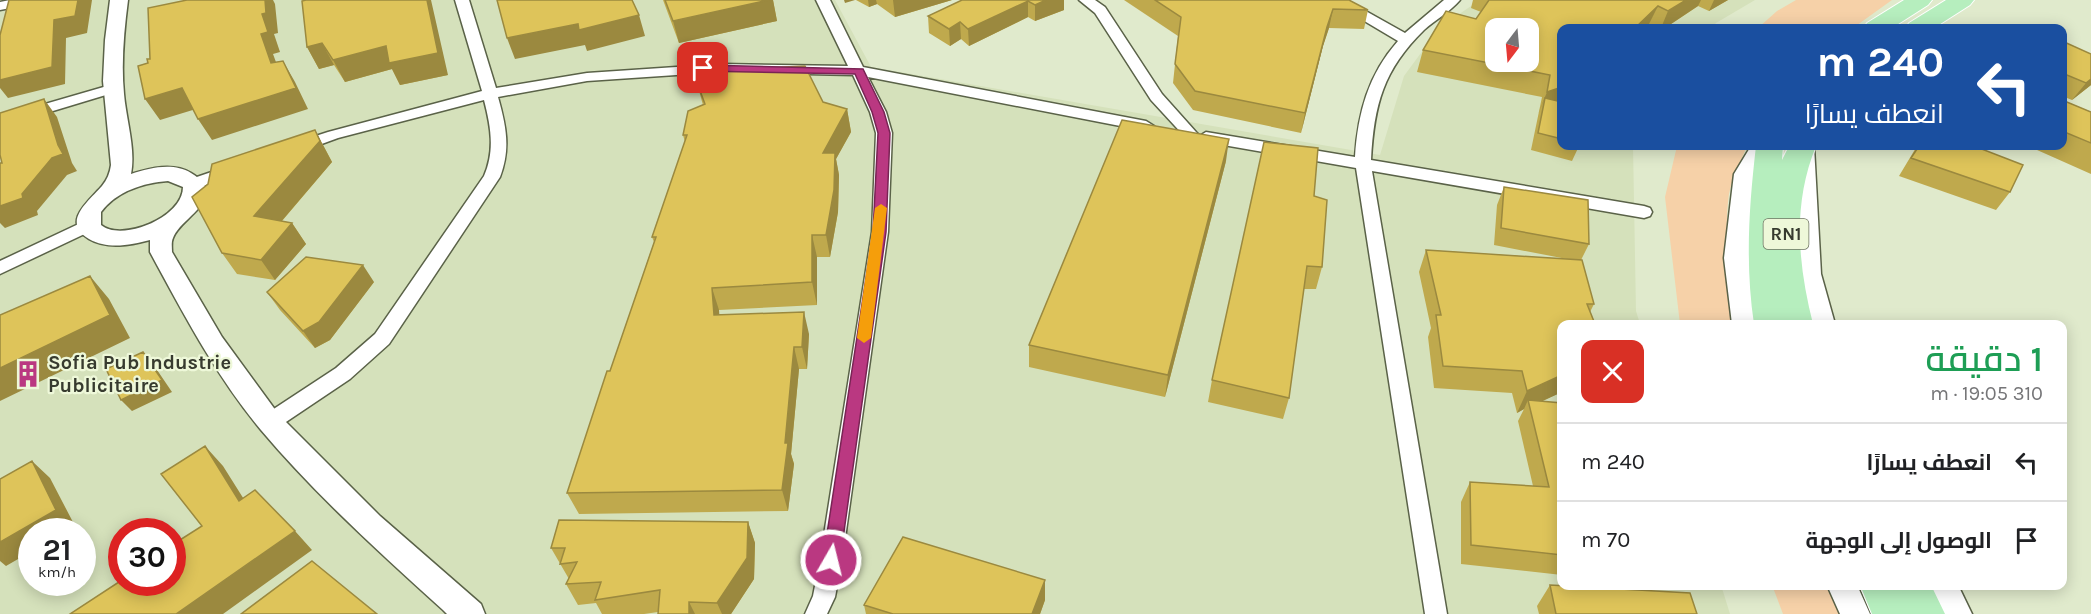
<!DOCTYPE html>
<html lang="ar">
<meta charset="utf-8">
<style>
body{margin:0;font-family:Karla,Cairo,sans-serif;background:#f2f2f2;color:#202124;direction:rtl;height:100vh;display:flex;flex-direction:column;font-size:22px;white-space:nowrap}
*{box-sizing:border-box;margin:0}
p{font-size:20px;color:#757577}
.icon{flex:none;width:33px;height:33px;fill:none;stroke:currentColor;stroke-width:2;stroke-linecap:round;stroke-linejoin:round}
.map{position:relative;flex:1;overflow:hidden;direction:ltr}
.details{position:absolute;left:1557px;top:320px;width:510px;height:270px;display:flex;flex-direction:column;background:#fff;border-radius:12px;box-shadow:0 3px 15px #0003;direction:rtl}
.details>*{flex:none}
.guide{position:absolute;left:1557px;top:24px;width:510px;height:126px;border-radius:12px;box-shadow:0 3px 15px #0003;direction:rtl;background:#1a4fa0;color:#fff;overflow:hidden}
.needle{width:39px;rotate:196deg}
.fabs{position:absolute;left:1485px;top:18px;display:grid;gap:12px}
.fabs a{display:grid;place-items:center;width:54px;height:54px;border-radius:12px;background:#fff;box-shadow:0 3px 15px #0003;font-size:30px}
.speed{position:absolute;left:18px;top:518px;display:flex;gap:12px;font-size:30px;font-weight:700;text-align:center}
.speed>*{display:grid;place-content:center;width:78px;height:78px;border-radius:50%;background:#fff;box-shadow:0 3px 15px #0003;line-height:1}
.speed small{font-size:15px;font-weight:400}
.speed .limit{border:9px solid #d22;background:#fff;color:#111}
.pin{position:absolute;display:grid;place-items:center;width:51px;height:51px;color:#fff;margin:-26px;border-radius:12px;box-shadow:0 3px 9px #0006}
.me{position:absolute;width:66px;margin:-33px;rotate:8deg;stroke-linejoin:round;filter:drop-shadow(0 0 4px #0008)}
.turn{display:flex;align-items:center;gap:21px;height:126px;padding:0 24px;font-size:27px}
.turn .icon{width:78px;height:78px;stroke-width:2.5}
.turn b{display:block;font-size:42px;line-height:51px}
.round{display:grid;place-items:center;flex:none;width:63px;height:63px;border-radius:12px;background:#f2f2f2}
.summary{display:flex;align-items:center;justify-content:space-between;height:102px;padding:0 24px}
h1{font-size:36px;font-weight:600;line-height:45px;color:#1e9e55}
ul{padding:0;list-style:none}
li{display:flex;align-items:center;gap:18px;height:78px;padding:0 24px;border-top:2px solid #e0e0e0}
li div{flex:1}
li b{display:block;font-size:22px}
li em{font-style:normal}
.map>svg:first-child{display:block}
.built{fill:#d5e1bb;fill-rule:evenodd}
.green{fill:#f6d1a8}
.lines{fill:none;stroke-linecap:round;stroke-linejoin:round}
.minor-casing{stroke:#5a6248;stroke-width:3}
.tertiary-casing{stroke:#5a6248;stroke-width:3}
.trunk-casing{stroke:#fff;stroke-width:2}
.minor{fill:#fff;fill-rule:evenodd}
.tertiary{fill:#fff;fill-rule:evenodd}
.trunk{fill:#b6eebe;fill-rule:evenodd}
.wall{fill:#bfa94d}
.shaded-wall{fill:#9b893f}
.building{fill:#dec45a;stroke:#9b893f;stroke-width:1.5;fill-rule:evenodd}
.route{fill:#ba3881;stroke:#792454;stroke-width:1.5}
.slow{fill:#f59e0b}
.labels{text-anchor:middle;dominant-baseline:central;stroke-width:4.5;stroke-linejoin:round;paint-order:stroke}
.shield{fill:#eef8d9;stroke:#6e7462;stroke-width:1.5}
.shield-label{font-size:18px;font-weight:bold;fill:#373b2f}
.poi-label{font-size:20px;font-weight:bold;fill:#373b2f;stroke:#eef8d9;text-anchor:start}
</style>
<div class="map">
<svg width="2091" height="614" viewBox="0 0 2091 614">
<rect width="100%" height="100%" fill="#e0eacc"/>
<!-- built -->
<path class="built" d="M0,0H835L871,67L1380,155L1404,76L1440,27L1480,0H1755L1716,23L1712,28H1562V146H1633L1636,311L1640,324H1562V585H1721L1730,614H0ZM1496,28H1528V62H1496ZM32,531H82V582H32ZM122,531H172V582H122Z"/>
<!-- green -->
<path class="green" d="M1796,0H1892L1853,28H1758L1777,11Z
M1677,146H1747C1741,161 1732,178 1729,194C1724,226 1728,293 1737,324H1680L1665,197Z
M1772,585H1836L1848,614H1783Z"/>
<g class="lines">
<defs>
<path id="minor" d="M10,0H38L36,3L0,10V2Z
M455,0H469L496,88L587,73L721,64L848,66L816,0H830L863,67L1146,121L1154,126L1146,131L868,77L886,112L892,133L888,232L842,560L835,597L827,614H805L813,596L820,560L872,232L876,133L870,112L853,75L721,72L587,81L498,97C506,126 511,148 500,177L389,344L350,379L277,428L270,430L263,428L260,422L263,416L336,368L375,334L484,176C495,151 491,127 484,100L338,138L297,153L289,148L291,144L328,132L482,91Z
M1079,0H1095L1105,7L1162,94L1196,132L1199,135L1196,138H1186L1151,100L1095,13Z
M1329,0H1346L1405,33L1444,0H1460C1450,12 1435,20 1424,30C1383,70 1374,105 1371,160L1644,206L1650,208L1652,212L1650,216L1644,218L1372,171L1447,614H1425L1356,168L1206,142L1198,137L1206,132L1355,157C1358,113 1368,75 1398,41Z
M114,84L121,88L119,91L0,127V117Z
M232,165L238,166L240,170L238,174L194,189L188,188L186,184L188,180Z
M87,220L93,222L95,226L93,230L0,274V261Z"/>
<path id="tertiary" d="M110,0H128C124,31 121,63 124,94C126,119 136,149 131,174C150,168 173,162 191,173C232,197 179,218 173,238C171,242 172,248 172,252L222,337L279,415L380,516L481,604L485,614H447L443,610C381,554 315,494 261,430C216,376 183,313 150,252V240C131,245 108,250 89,239C60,222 90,200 102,186C107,180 110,173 111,165L103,81L105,40ZM168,181L183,187C183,218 121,242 101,225V212C117,191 143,183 168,181Z
M1751,146H1771L1756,174L1748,258L1756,324H1732L1724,258L1734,174Z
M1794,146H1814L1821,274L1835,324H1811L1797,274Z
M1827,585H1857L1870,614H1840Z
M1928,585H1958L1972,614H1942Z"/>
<path id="trunk" d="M1904,0H1932L1928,5L1892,28H1864L1867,23Z
M1946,0H1974L1970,5L1934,28H1906L1909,23Z
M1756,146H1783L1782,160L1789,146H1816C1792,205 1798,264 1813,324H1754C1745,264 1749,206 1756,146Z
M1860,585H1931L1945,614H1872Z"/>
</defs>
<!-- minor casing -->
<use href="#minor" class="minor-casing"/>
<!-- tertiary casing -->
<use href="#tertiary" class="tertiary-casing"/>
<!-- trunk casing -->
<use href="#trunk" class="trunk-casing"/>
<!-- minor -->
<use href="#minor" class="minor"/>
<!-- tertiary -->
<use href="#tertiary" class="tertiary"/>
<!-- trunk -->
<use href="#trunk" class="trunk"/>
</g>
<!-- wall -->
<path class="wall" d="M306,0L448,75L400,85L392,69L345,82L334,65L319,69L307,47Z
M663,0H773L777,21L679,43Z
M856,0H952L895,17L877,4L869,7Z
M962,0H1064V10L1035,21L1028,17L969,46L961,39L950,46L929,33L928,16Z
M1124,0H1349L1368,10L1364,29L1329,28L1323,46L1301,133L1193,110L1173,83L1178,36Z
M1473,0H1728L1709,11L1698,6L1665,28H1651L1649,27L1647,28H1562V146H1579L1572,161L1531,150L1542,97L1417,72L1423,50L1476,19L1481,12L1471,8Z
M2062,41L2091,85L2072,100L2062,96Z
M696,80L823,102L847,109L851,132L836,159L839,175L838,212L830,257H817V305L719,310V315L809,334L807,369H799L791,454L794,464L788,511L579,514L567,493L610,371L654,242L652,237L685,142L683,135L703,105Z
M2062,100L2091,112V174L2028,146H2062Z
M315,130L332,162L282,221L292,223L306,244L275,280L237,274L222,253Z
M1917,146H1974L2010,192L1996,210L1899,176Z
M1226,161L1165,397L1029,367V345Z
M1504,187L1589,244L1581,260L1594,304L1590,312L1562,324V392L1541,401L1562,403V575L1461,564V502L1470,482L1533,486L1518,421L1524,409L1517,413L1512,393L1434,388L1428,337L1431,328L1419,272L1426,250L1567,259L1494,245L1497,205Z
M1314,196L1322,267L1316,289H1304L1289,398L1283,419L1208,402L1212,380Z
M374,282L330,340L315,348L280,310L267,292Z
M748,522L755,543L754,579L731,614H658V612L644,614H602L596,603L578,605L566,584L569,579L551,548Z
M1550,585L1697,614H1539L1537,606Z
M1651,585H1671L1669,587Z
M1045,600L1040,614H866L864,605Z"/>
<!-- shaded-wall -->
<path class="shaded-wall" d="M78,0H92L87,33L66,38L65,84L8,98L0,88V80L54,20Z
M265,0H273L275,4L278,33L274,34L280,52L273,54L284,84L271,63L261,34L262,14Z
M427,0H431L448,75L400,85L392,69L345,82L333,60Z
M769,0H773L777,21L679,43L673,21Z
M844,0H855L845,3Z
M868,0H876L877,4L869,7Z
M893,0H952L895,17Z
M1046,0H1064V10L1035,21V5Z
M1686,0H1701L1698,6L1665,28H1661L1668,11Z
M1714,0H1728L1709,11Z
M1028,1V17L969,46L968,29Z
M1658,6L1647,28H1635Z
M1333,9L1329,28L1323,46L1301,133L1305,113L1327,27Z
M639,15L645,36L587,51L585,45L515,59L507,38L578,24Z
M960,22L961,39L950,46L949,29Z
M322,43L334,65L319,69L307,47Z
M283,61L295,82L308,109L212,140L198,119Z
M2091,79V85L2072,100L2086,83Z
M1562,87V105L1545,98L1538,114L1547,92Z
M182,88L196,109L160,120L145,99Z
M44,99L57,117L72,163L77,171L67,175L37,211L38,215L5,228L0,223V206L22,194L58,145Z
M847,109L851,132L836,159L839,175L838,212L830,257L826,235L823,153Z
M315,130L332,162L268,237L254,216Z
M1229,139L1226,161L1165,397L1168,375Z
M292,223L306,244L275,280L261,260Z
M812,235L817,257V305L812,282Z
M363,265L374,282L330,340L315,348L303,331Z
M90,276L109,299L130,338L0,401V368Z
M712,288L719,310L721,338L714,315Z
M804,312L809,334L807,369L802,347Z
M794,347L799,369L791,454L794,464L788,511L782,490L785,443Z
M143,352L153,364L172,392L132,411L121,400Z
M1562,375V392L1530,407L1528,400L1524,409L1517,413L1527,391Z
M205,446L223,466L257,520L239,501Z
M32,461L50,478L75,526L66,531H32V551L6,566L0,561V542Z
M748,522L755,543L754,579L731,614H722L717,603Z
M295,531L312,550L223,614H176Z
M1045,580V600L1040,614H1032Z
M689,602L695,614H689Z"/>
<!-- building -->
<path class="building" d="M9,0H78L75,16L54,20L52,67L0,80V35Z
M187,0H265L266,13L262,14L268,32L261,34L271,63L283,61L296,88L198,119L182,88L145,99L138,66L148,63L147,59H150L148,8Z
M306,0H427L438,53L389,63L386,46L333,60L322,43L307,47L302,1Z
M497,0H632L639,15L579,30L578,24L507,38Z
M665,0H769L673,21Z
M962,0H1046L1035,5L1028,1L968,29L960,22L949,29L928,16Z
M1155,0H1349L1368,10L1333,9L1327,27L1305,113L1195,91L1175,64L1181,17Z
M1489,0H1686L1668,11L1658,6L1635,28H1562V87L1547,92L1550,75L1423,50L1446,11L1476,19ZM1496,28H1528V62H1496Z
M2062,41L2091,54V79L2086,83L2062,73Z
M805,66L823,102L847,109L823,153H835L834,190L826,235H812V282L712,288L714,315L804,312L802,347H794L785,443H788L782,490L567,493L607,371H610L656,237H652L687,135H683L688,111L705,104L696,80L698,71Z
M1545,98L1562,102V139L1538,133Z
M44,99L58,145L63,154L52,158L22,194L23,198L0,206V163H2L0,155V113Z
M2062,100L2091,112V143L2062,131Z
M1122,120L1229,139L1168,375L1029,345Z
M315,130L320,141L254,216L292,223L261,260L222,253L192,197L208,184L212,164Z
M1264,142L1318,148L1314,196L1327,200L1322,267L1307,266L1289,398L1212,380Z
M1919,146H1974L2023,165L2010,192L1911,158Z
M1504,187L1588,200L1589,244L1501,228Z
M1426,250L1582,260L1594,304H1587L1595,324H1562V375L1527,391L1522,371L1443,366L1436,315H1441Z
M306,257L363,265L319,322L303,331L267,292Z
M90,276L110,315L0,368V315Z
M143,352L162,380L121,400L106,369Z
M1528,400L1562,403V555L1471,545L1470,482L1549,487Z
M205,446L239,501L255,490L295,531L176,614H70L122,580V582H172V545L202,526L161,474Z
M32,461L56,510L0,542V479Z
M559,520L748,522L747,558L717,603L689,602V614H658L660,590L595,600L601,582L566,584L577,562L560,564L565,548H551Z
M903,537L1045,580L1032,614H893L864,605Z
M312,561L377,614H241Z
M1550,585L1690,593L1697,614H1556Z"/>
<!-- route -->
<path class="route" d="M703,65L863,69L884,112L890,133L886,232L840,560L837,565L831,567L825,565L823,560L873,232L878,133L872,112L855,74L699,71V66Z"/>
<!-- slow -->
<path class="slow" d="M881,204L887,208L871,338L864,343L857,338L875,208Z"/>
<!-- icons -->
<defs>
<symbol id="building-bare" viewBox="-9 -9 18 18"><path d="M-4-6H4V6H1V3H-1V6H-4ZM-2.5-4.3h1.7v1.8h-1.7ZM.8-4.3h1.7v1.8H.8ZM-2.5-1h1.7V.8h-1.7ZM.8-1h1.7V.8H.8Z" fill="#ba3881" stroke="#eef8d9" stroke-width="2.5" paint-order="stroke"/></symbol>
</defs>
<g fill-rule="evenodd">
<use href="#building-bare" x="9" y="355" width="38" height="38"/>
</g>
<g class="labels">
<!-- shield labels -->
<rect class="shield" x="1763.5" y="219" width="45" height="30" rx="4.5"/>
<g class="shield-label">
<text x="1786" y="234">RN1</text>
</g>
<!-- poi labels -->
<g class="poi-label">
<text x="48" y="362">Sofia Pub Industrie<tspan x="48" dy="23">Publicitaire</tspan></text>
</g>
</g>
</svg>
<div class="fabs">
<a><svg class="needle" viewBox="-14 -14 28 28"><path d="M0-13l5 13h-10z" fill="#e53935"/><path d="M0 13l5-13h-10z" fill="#757577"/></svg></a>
</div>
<div class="speed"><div>21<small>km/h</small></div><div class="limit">30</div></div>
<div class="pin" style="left:703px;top:68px;background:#d93025"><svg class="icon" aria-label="arrive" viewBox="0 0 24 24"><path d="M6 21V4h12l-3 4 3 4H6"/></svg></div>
<svg class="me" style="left:831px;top:560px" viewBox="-20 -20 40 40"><circle r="17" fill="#ba3881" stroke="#fff" stroke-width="3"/><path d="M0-11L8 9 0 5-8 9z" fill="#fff"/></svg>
<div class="guide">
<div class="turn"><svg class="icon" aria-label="left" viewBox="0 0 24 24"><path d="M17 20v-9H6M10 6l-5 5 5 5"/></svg><div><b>240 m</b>انعطف يسارًا</div></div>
</div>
<section class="details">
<div class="summary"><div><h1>1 دقيقة</h1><p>310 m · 19:05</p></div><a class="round" style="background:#d93025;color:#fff"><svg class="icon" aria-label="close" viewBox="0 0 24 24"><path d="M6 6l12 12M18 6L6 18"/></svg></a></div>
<ul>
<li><svg class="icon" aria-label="left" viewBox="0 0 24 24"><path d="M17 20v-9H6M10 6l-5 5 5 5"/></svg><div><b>انعطف يسارًا</b></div><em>240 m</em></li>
<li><svg class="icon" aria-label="arrive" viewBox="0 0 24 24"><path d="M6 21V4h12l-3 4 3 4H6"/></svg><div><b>الوصول إلى الوجهة</b></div><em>70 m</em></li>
</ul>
</section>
</div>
